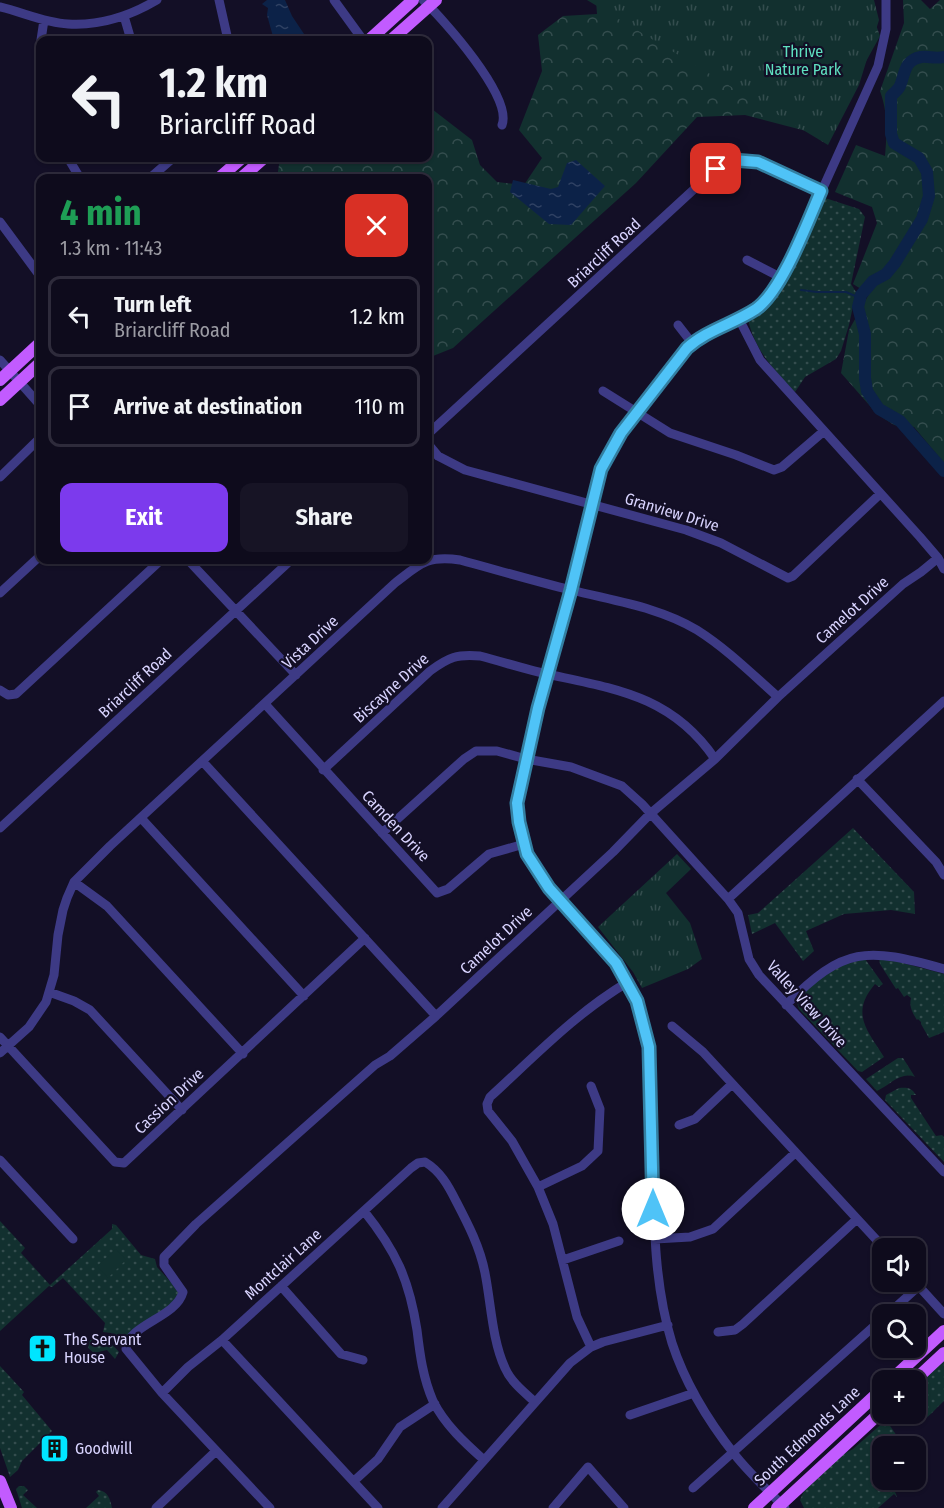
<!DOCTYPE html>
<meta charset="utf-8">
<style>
body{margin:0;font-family:"Fira Sans Condensed",sans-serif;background:#171425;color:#f1f3f6;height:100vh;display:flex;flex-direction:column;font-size:22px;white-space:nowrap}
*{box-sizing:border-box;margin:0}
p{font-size:20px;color:#9b9ba3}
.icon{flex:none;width:33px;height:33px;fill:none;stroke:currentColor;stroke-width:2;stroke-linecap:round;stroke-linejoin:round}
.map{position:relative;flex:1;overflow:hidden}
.side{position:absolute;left:36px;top:174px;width:396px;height:390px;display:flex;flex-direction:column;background:#0e0b1c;border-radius:12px;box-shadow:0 2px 4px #0004,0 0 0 2px #2e2b3b}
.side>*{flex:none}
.guide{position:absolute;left:36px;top:36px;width:396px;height:126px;border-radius:12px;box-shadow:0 2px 4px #0004,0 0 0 2px #2e2b3b;background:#0e0b1c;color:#f1f3f6;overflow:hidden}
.tools{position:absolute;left:872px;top:1238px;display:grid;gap:12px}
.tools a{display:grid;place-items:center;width:54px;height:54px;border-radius:12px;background:#0e0b1c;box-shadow:0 2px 4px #0004,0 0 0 2px #2e2b3b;font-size:30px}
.pin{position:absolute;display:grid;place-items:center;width:51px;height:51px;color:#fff;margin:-26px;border-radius:12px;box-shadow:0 3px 9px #0006}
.me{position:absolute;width:66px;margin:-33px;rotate:0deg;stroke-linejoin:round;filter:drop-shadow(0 0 4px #0008)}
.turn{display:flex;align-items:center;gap:21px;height:126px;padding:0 24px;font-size:27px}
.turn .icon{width:78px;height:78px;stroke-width:2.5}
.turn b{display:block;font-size:42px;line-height:51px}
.round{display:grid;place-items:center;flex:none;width:63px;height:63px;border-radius:12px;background:#171425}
.head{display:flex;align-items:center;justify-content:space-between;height:102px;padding:0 24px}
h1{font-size:36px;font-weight:700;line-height:45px;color:#1e9e55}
.cta{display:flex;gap:12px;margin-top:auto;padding:12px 24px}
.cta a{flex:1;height:69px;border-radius:12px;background:#7c3aed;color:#fff;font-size:24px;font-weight:700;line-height:69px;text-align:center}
.cta a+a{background:#171425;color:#f1f3f6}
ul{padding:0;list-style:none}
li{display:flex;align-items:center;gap:18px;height:81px;margin:0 12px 9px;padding:0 12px;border:3px solid #2e2b3b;border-radius:12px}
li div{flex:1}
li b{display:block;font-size:22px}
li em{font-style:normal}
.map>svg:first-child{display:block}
.grass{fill:url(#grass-dots)}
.forest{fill:url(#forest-crowns)}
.park{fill:url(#park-tufts)}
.pitch{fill:#12302f}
.water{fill:url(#water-ripples)}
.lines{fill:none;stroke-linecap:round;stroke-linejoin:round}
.stream{stroke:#0c2248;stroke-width:2}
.river{stroke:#0c2248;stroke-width:12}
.minor{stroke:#3d3a85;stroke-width:9}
.major{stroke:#c25bff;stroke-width:12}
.route-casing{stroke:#337fa1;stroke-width:15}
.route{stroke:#4fc3f7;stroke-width:10}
.labels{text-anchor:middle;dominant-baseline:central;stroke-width:4.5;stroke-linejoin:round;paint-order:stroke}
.park-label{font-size:16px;fill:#5fe0c0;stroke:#130f26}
.street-label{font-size:16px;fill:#d9d4ff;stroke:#130f26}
.poi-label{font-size:16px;fill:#d9d4ff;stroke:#130f26;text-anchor:start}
</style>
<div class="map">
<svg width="944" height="1508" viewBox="0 0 944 1508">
<defs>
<pattern id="grass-dots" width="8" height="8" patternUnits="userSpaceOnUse" patternTransform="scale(1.5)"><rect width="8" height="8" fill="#12302f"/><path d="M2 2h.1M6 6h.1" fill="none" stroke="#344d4e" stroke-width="1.8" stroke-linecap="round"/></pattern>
<pattern id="forest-crowns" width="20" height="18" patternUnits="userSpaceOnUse" patternTransform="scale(1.5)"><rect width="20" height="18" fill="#12302f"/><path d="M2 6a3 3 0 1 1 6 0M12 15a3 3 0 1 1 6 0" fill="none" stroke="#344d4e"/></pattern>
<pattern id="park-tufts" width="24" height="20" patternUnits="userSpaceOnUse" patternTransform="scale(1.5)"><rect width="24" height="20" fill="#12302f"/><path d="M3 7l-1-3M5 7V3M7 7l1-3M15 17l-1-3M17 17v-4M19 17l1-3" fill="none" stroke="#344d4e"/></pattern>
<pattern id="water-ripples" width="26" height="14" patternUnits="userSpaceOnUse" patternTransform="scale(1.5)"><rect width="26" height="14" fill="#0c2248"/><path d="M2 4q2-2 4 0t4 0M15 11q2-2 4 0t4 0" fill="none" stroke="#2f4163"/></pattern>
</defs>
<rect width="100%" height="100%" fill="#130f26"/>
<!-- grass -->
<path class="grass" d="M822,197L859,209L865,217L851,284L856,292L849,325L841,351L836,359L805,377L795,392C774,370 754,349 748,319L769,303L784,285Z
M853,828L914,892L915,914L891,910L844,914L806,931L814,951L803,961L775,923L752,934L748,915L758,913Z
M879,958L888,959L944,974V1032L929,1038L921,1024V1022L918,1019L917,1020C912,1012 909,1007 911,998L907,995L904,997L898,988L896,989L880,964Z
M865,959L883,984L879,987L875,984C850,1013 867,1030 884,1057L862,1072L858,1071L799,1009L797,1003C805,988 826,971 842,965C849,962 858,961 865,959Z
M898,1058H903L915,1077C901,1071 890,1085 877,1091L866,1079Z
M899,1088C907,1087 912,1088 916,1095H911V1098L936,1136L942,1135L944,1137V1162L885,1100L886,1095Z
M0,1221L25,1248L21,1253L50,1285L112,1229V1224L116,1225L141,1255L155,1259L157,1267L178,1290V1299L124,1341L111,1333L103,1332L105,1323L63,1278L52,1287L49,1286L0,1331Z
M90,1340C104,1340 110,1341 119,1352L115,1359L107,1350L94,1353L88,1348Z
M944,1356V1401C933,1411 923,1426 908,1424L898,1413H915V1383Z
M0,1366L24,1392L22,1395L52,1431L22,1461L18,1470L10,1477L0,1448Z
M886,1420L897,1436L893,1445L882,1446V1479L894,1489L897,1497L894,1494L878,1508H804L800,1500L804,1491L842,1455L853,1449Z
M19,1486H24L28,1490L23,1495L37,1508H22L16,1489Z
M98,1490C108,1491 110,1499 112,1508H86L99,1496L96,1492Z"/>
<!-- forest -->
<path class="forest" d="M596,0H867L880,36L825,136L745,115L697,117L636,183L453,348L428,358V178H277L280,158H428V106L472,140L480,165L497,182L524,185L542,158L519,130L542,71L538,35L563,16L597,14Z
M903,0H921L930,9L940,0H944V463L914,427L894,425L877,414L841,373L849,330L869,294L853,284L877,223L872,207L835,192L856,145L885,156C887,133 888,113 880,91L904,23Z"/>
<!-- park -->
<path class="park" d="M587,0H874L879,20L859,85L828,145Z
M677,854L691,869L666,893L690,923L702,959L688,969L642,988L633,972L598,927Z"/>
<!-- pitch -->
<path class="pitch" d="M116,1249L126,1260L108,1278L97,1266Z"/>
<!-- water -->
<path class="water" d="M267,0H285L292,16L308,40H274L267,15L268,8L262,4Z
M576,160L605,186L571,225L549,224L510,192L513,180L551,189L558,187L567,163Z"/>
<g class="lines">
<!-- stream -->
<path class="stream" d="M801,290L817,292H846L860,298"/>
<!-- river -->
<path class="river" d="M944,57C935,59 929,56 921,57C904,60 905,74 900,86C898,90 894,93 891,96V134L894,143L919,158L927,172L929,196L922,219L895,263L886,274L873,281L861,295L858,307L865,334V378L867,391L879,409L900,421L944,471"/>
<!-- minor -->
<path class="minor" d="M219,0L228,40
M334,0L363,40
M423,0C443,19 513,97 502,125
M0,7C22,12 45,23 68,24C100,26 130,16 157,0
M124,16L131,40
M41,40L44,20
M40,47V67
M68,158L80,178
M150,178L173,158
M0,222L40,276
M747,260L780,277
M739,319L760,360L920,537L938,558L944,569
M678,325L692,343
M0,360L40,405
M603,391L670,433L736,455L774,470L782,467L824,431
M428,434L716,169L733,160L758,162L821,191
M428,444L438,456L465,470L686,530L721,543L788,578L793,576L880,494
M0,477L40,438
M188,560L296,675
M0,593L40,556
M0,690L8,695L16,694L161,560
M265,704L437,893L448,889L489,854L524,844
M203,762L436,1016
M323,770L430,671C449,657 457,654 480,656C503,662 525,669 547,674C616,689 672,696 715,759
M857,779L936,862L944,875
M141,818L304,996
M0,828L291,560
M382,833L464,759L476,751H497L526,759L571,767L622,786L642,804L728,899L738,913L749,959L759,975L944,1172
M74,882L107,906L243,1054
M728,899L944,701
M49,992L74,1001L90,1010L182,1110
M786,1005C844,946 866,947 944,969
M672,1026L703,1052L884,1248
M0,1037L115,1162L124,1163L365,938
M0,1053L29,1027L46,1002L54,975L58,935L63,910L67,898L74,882L110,846L395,583C420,564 427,555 460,560C497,570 534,581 571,590C614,601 659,607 697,630C727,649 752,674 778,697
M679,1125L695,1119L732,1084
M0,1160L73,1239
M538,1187L582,1166L598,1151L600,1109L591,1086
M364,1211C396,1251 409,1279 417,1330C420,1355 423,1378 433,1401C445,1425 465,1443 484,1460
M655,1239L690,1237L713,1229L795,1153
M563,1260L619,1241
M914,1281L944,1314
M281,1286L341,1354L363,1360
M888,1314L919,1286
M718,1332L735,1330L743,1324L857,1219
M222,1340L378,1508
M591,1347L577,1317L553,1224L538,1187L512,1141L488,1111L487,1104L490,1097C534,1057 577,1012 628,982
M162,1393L188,1367L222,1340L411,1168L418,1163L425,1162C440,1171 448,1185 456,1201C468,1224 480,1247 485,1273C491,1303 492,1340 505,1368C511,1382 524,1392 535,1402
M630,1415L694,1393
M354,1481L378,1459L400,1427L435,1404
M693,1488L882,1319
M156,1508L216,1451
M270,1508L162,1393L126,1349C128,1324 176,1318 183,1292L164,1265V1257L196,1224L375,1065L390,1056L436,1016L613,852L650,814L715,759L778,697L903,584L921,572L938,558
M442,1508L570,1363L591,1347L603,1342L668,1325
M553,1508L588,1467L624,1508
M785,1508C768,1490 750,1474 735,1455C709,1422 685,1383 672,1343C653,1281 654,1217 653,1153C652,1124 651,1095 651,1066L649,1047L644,1024L628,982L607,951L549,888L527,854L519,822L517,803L538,708L571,590L601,469L621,433L687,348L697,339L757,308L772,293L814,208L878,66L886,29V0"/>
<!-- major -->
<path class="major" d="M369,40L413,0
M391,40L436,0
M219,178L242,158
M241,178L264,158
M0,380L40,343
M0,400L40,363
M891,1380L944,1331
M915,1380L944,1353
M0,1481L11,1508
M754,1508L882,1389
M777,1508L882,1411"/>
</g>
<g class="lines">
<defs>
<path id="route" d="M653,1209L649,1047L637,1001L616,963L549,888L527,854L519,822L517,803L538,708L571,590L601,469L621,433L687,348C707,330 733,324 756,309C782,291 808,221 821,191L758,162L733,160L716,169"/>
</defs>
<!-- route casing -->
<use href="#route" class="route-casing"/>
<!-- route -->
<use href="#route" class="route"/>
</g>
<!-- icons -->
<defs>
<symbol id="church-square" viewBox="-11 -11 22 22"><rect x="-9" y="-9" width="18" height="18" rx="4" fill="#00e5ff" stroke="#130f26"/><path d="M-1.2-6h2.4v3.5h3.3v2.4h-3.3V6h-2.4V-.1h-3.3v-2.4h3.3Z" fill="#111"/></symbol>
<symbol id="building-square" viewBox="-11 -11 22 22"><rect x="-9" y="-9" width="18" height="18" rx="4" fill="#00e5ff" stroke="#130f26"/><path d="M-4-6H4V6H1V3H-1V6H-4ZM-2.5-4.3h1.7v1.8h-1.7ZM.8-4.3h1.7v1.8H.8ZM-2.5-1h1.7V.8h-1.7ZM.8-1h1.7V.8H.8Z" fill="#111"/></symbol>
</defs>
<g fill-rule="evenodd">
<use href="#church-square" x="26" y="1332" width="33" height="33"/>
<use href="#building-square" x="38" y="1432" width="33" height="33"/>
</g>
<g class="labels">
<!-- park labels -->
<g class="park-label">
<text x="803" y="51">Thrive<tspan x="803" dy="18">Nature Park</tspan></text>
</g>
<!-- street labels -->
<g class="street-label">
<text transform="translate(604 253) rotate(-43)">Briarcliff Road</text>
<text transform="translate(672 512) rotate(17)">Granview Drive</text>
<text transform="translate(852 610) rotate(-42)">Camelot Drive</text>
<text transform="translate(310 642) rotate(-43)">Vista Drive</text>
<text transform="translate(135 683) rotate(-43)">Briarcliff Road</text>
<text transform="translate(391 688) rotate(-42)">Biscayne Drive</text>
<text transform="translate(396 826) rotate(47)">Camden Drive</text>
<text transform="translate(496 940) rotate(-43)">Camelot Drive</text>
<text transform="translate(807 1004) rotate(48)">Valley View Drive</text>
<text transform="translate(169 1101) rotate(-43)">Cassion Drive</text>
<text transform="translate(283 1264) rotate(-42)">Montclair Lane</text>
<text transform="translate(807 1436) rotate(-43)">South Edmonds Lane</text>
</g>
<!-- poi labels -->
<g class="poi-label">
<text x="64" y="1339">The Servant<tspan x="64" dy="18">House</tspan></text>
<text x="75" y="1448">Goodwill</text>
</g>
</g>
</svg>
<div class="tools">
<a><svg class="icon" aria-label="sound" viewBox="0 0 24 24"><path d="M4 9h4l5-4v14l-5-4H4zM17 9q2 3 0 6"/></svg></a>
<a><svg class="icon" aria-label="search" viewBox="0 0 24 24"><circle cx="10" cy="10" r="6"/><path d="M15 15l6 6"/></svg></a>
<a>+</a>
<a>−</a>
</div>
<div class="pin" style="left:716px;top:169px;background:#d93025"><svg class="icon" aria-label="arrive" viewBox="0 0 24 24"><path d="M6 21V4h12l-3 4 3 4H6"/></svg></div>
<svg class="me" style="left:653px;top:1209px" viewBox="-20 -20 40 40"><circle r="19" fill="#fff"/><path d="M0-13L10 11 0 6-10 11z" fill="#4fc3f7"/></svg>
<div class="guide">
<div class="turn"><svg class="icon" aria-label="left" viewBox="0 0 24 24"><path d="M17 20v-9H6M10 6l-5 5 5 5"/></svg><div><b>1.2 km</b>Briarcliff Road</div></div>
</div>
<section class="side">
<div class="head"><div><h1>4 min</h1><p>1.3 km · 11:43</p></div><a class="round" style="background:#d93025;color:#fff"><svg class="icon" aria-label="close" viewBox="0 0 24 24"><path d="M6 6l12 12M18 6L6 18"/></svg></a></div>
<ul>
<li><svg class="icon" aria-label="left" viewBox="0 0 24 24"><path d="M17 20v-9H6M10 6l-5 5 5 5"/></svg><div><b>Turn left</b><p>Briarcliff Road</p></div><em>1.2 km</em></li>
<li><svg class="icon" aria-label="arrive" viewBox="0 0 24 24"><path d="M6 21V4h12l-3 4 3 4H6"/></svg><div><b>Arrive at destination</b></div><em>110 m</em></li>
</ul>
<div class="cta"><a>Exit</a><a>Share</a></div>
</section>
</div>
